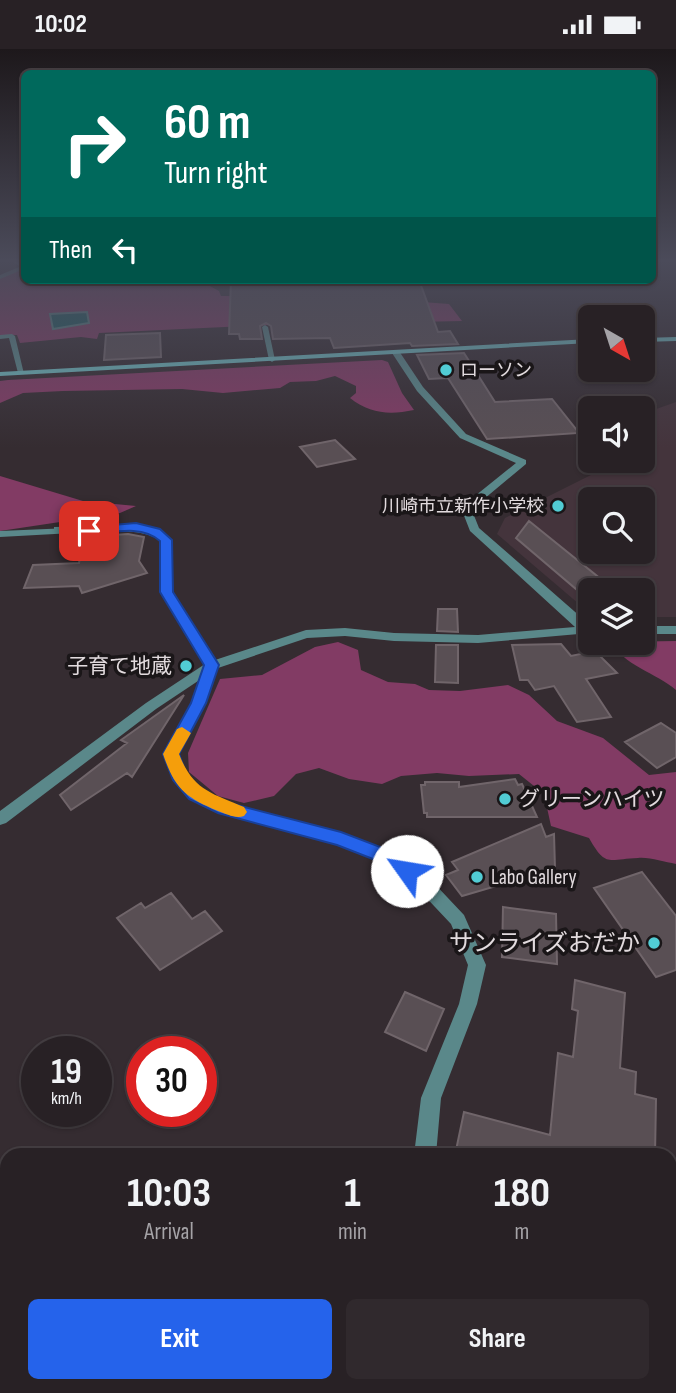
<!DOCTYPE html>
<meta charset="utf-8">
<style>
body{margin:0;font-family:"Sofia Sans Condensed","Noto Sans JP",sans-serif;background:#30292d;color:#f1f3f6;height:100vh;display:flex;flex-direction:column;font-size:26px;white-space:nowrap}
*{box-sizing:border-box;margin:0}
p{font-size:23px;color:#a5a3a7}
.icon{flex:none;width:38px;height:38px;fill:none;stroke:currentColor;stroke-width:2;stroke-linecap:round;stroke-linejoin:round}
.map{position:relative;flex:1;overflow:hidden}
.details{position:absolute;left:0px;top:1099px;width:677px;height:245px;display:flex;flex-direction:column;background:#282125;border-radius:21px 21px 0 0;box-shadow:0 2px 5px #0004,0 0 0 2px #443e42}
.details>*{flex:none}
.hud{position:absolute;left:21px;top:21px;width:635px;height:214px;border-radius:10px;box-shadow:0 2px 5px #0004,0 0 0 2px #443e42;background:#00695c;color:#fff;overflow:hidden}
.needle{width:46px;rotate:141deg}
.fabs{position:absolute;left:578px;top:256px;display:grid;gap:14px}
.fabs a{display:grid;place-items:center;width:77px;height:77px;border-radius:10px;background:#282125;box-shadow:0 2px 5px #0004,0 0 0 2px #443e42;font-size:35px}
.speed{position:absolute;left:21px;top:987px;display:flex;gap:14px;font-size:35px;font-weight:700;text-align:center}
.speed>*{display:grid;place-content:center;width:91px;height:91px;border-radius:50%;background:#282125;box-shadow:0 2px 5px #0004,0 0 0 2px #443e42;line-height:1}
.speed small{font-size:18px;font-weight:400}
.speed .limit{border:10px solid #d22;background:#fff;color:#111}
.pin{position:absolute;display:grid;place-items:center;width:60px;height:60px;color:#fff;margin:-30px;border-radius:14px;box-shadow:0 4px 10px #0006}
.me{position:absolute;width:77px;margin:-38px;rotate:302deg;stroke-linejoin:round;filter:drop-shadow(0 0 5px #0008)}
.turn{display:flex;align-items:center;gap:24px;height:147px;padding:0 28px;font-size:32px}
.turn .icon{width:91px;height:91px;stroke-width:2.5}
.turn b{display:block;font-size:49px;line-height:60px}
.then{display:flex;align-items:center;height:66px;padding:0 28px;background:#0003;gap:14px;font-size:26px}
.eta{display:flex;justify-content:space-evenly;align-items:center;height:119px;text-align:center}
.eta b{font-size:42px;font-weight:700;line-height:49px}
.action{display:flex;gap:14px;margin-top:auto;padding:14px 28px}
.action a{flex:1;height:80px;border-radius:10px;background:#2563eb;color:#fff;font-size:28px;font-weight:700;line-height:80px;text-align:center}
.action a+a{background:#30292d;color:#f1f3f6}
.status{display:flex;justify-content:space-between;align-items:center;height:49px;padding:0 35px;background:#282125;direction:ltr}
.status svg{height:19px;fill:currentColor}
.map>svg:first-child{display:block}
.built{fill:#44343c;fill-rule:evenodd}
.green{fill:#823b64}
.water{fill:#175d61;stroke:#548386;stroke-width:2}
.building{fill:#594f54;stroke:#70656a;stroke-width:2}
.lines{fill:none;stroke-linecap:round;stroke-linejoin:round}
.lane{fill:#5a888a;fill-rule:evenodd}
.street{fill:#5a888a;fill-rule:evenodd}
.secondary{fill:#6ebabe;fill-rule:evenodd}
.route{fill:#2563eb;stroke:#184099;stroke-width:2}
.slow{fill:#f59e0b}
.poi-dot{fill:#51ccd4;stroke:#1a1618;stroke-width:2.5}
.labels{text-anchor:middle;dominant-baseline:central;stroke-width:7;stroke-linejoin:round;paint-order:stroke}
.far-poi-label{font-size:18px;fill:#e2dbde;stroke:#1a1618;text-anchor:start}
.poi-label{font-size:21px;fill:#e2dbde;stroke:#1a1618;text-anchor:start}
.near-poi-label{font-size:24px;fill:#e2dbde;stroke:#1a1618;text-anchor:end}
</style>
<div class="status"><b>10:02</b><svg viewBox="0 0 49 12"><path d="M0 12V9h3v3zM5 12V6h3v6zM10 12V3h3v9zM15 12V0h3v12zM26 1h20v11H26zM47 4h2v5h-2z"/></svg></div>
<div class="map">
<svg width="676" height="1344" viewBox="0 0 676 1344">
<rect width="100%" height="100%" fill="#352c31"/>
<!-- built -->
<path class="built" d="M676,353V568H642V541H590V562L586,561L497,485L505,469L595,424L610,411H642V365ZM590,450H642V502H590Z"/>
<!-- green -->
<path class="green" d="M24,219V231H213L208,236L219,242L221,247L356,248L449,255L462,272L268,276L99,284L97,290L81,288L20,294L17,286H0V229Z
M382,311L388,313L402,344L414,361C390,366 370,365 350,349L356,344V337L335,327L316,332L290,333L280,339L223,344L182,340L63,342L23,344L0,354V332L8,331Z
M0,427L83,452L136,457L120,464L0,482Z
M676,592V641C658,625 621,615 612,593Z
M338,593L358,601L361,621L388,633L415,635L429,641L460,642L508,636L529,646L557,672L603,689L649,726L676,723V815C664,813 650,808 638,809C608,810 606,819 589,789L551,777L544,745L519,725L469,727L437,724L401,727L382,735L349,730L319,719L296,725L274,747L244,754L218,747L189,723L188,704L220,630L262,626L315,598Z
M676,1162V1273L670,1259V1164Z"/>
<!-- water -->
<path class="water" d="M87,263L89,274L53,280L50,265Z"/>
<!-- building -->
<path class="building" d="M231,231H419L438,283L450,282L458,295L412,297L410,294L334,299L330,289L273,290L271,277L266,274L260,277L262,290H240L239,285H229Z
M160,284L161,308L104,311L106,286Z
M464,304L495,353L552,350L579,384L487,390L448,329L429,330L417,306Z
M335,391L355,410L317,418L300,398Z
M529,472L602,531L576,540L516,489Z
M128,485L144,488L139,512L147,524L82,544L79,537L24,539L33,516L79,514L84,488Z
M438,560H457L458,583L437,582Z
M561,595L571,607L595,602L617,624L586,630L611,668L577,673L554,637L535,641L528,631H520L512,596Z
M436,596H458V634L435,633Z
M184,646L132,728L127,724L71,761L60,746L127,694L121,691Z
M661,674L676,684V708L657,719L625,693Z
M515,730L518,736L522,735L537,768H427V764H424L421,736H425V733H459V738Z
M541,775L546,788L554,785L555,820L462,847L446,826L458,821L452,813Z
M642,823L676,867V921L656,928L594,839Z
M171,844L192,870L205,862L222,882L160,921L117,869L141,854L145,859Z
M503,858L556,865L557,915L502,908Z
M575,931L625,944L620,1019L636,1023L635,1045L656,1050L655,1106H455L464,1063L550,1086L558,1004L573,1008L578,962L572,960Z
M405,943L444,960L426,1002L385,983Z"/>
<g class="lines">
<!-- lane -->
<path class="lane" d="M10,211H17L24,216V220Z
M265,276L268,278L275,311L272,313L269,311L262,278Z
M12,285L15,287L24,325L18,324L9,289L0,290V286Z
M70,479L75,482L73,484L0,488V482Z"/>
<!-- street -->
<path class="street" d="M24,216V220L0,230V226Z
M393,302H399L423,338L466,385L526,411V415L478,455L473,464L479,479L590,576V584L478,594L394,592L345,587L307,589L218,619L206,654L178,705L186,725L200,741L228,754L341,784L396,804L431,831L464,866L486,916L477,955L441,1049L436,1106H414L421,1049L459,955L468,916L451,875L419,841L384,814L338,795L219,763L190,749L174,731L164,705L192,654L201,630L156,660L6,774L0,776V762L146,654L205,615L160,543L161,492C133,473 88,489 54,482V478L140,476L153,479L170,489L172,543L215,611L306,581L345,579L394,584L478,586L575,578L470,482L463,464L470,451L516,414L460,389L417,342L392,304Z
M642,577H676V585H642Z
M426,1337H452L453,1344H427Z"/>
<!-- secondary -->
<path class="secondary" d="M676,288V292L642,293V289Z
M590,290V294L0,327V323Z"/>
</g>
<!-- sky -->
<linearGradient id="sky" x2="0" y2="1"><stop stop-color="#1d181b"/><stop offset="0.53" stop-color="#4b4b5a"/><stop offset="1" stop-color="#4b4b5a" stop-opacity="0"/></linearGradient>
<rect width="676" height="399" fill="url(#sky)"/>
<!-- route -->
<path class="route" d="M136,474L160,480L172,491L173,543L219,616L206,654L179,705L186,724L201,741L229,754L341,783L396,804L417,822L414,828L407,830L401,828L383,814L337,796L218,764L189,750L173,731L163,705L191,654L204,616L160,543V492C141,475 112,484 89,486L83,482L89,478Z"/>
<!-- slow -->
<path class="slow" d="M182,678L191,684L179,705C193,741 211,744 244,758L247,763L244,767C235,770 227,765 218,762C185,748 175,740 163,705L177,680Z"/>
<!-- markers -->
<g class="poi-dot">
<circle cx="446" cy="321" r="7"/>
<circle cx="558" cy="457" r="7"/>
<circle cx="186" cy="617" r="7"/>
<circle cx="505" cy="750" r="7"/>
<circle cx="477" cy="828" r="7"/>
<circle cx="654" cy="894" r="7"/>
</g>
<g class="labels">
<!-- far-poi labels -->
<g class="far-poi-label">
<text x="460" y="321">ローソン</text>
<text x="544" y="457" text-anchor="end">川崎市立新作小学校</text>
</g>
<!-- poi labels -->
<g class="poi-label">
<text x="172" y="617" text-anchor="end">子育て地蔵</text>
<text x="519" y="750">グリーンハイツ</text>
<text x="491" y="828">Labo Gallery</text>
</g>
<!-- near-poi labels -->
<g class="near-poi-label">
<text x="640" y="894">サンライズおだか</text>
</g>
</g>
</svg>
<div class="fabs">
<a><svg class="needle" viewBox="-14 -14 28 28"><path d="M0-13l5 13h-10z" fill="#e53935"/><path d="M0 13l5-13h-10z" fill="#a5a3a7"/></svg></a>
<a><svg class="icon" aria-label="sound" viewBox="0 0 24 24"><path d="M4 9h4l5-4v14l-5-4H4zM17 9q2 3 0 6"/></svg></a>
<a><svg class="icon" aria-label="search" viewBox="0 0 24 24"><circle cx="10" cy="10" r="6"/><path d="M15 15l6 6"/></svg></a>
<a><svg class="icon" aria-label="layers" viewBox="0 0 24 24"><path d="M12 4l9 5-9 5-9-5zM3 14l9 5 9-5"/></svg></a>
</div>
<div class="speed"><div>19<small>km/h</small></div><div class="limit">30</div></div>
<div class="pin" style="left:89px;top:482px;background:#d93025"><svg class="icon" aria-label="arrive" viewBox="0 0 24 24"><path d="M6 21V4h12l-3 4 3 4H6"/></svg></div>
<svg class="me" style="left:407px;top:822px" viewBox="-20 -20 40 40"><circle r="19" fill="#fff"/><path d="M0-13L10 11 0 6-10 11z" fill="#2563eb"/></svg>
<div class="hud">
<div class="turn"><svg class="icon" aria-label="right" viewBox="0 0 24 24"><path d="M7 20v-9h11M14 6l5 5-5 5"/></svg><div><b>60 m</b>Turn right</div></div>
<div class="then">Then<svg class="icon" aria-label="left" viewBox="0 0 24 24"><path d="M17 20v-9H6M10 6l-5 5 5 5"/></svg></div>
</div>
<section class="details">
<div class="eta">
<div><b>10:03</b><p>Arrival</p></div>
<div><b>1</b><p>min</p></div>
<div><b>180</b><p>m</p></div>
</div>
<div class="action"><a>Exit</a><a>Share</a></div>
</section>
</div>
